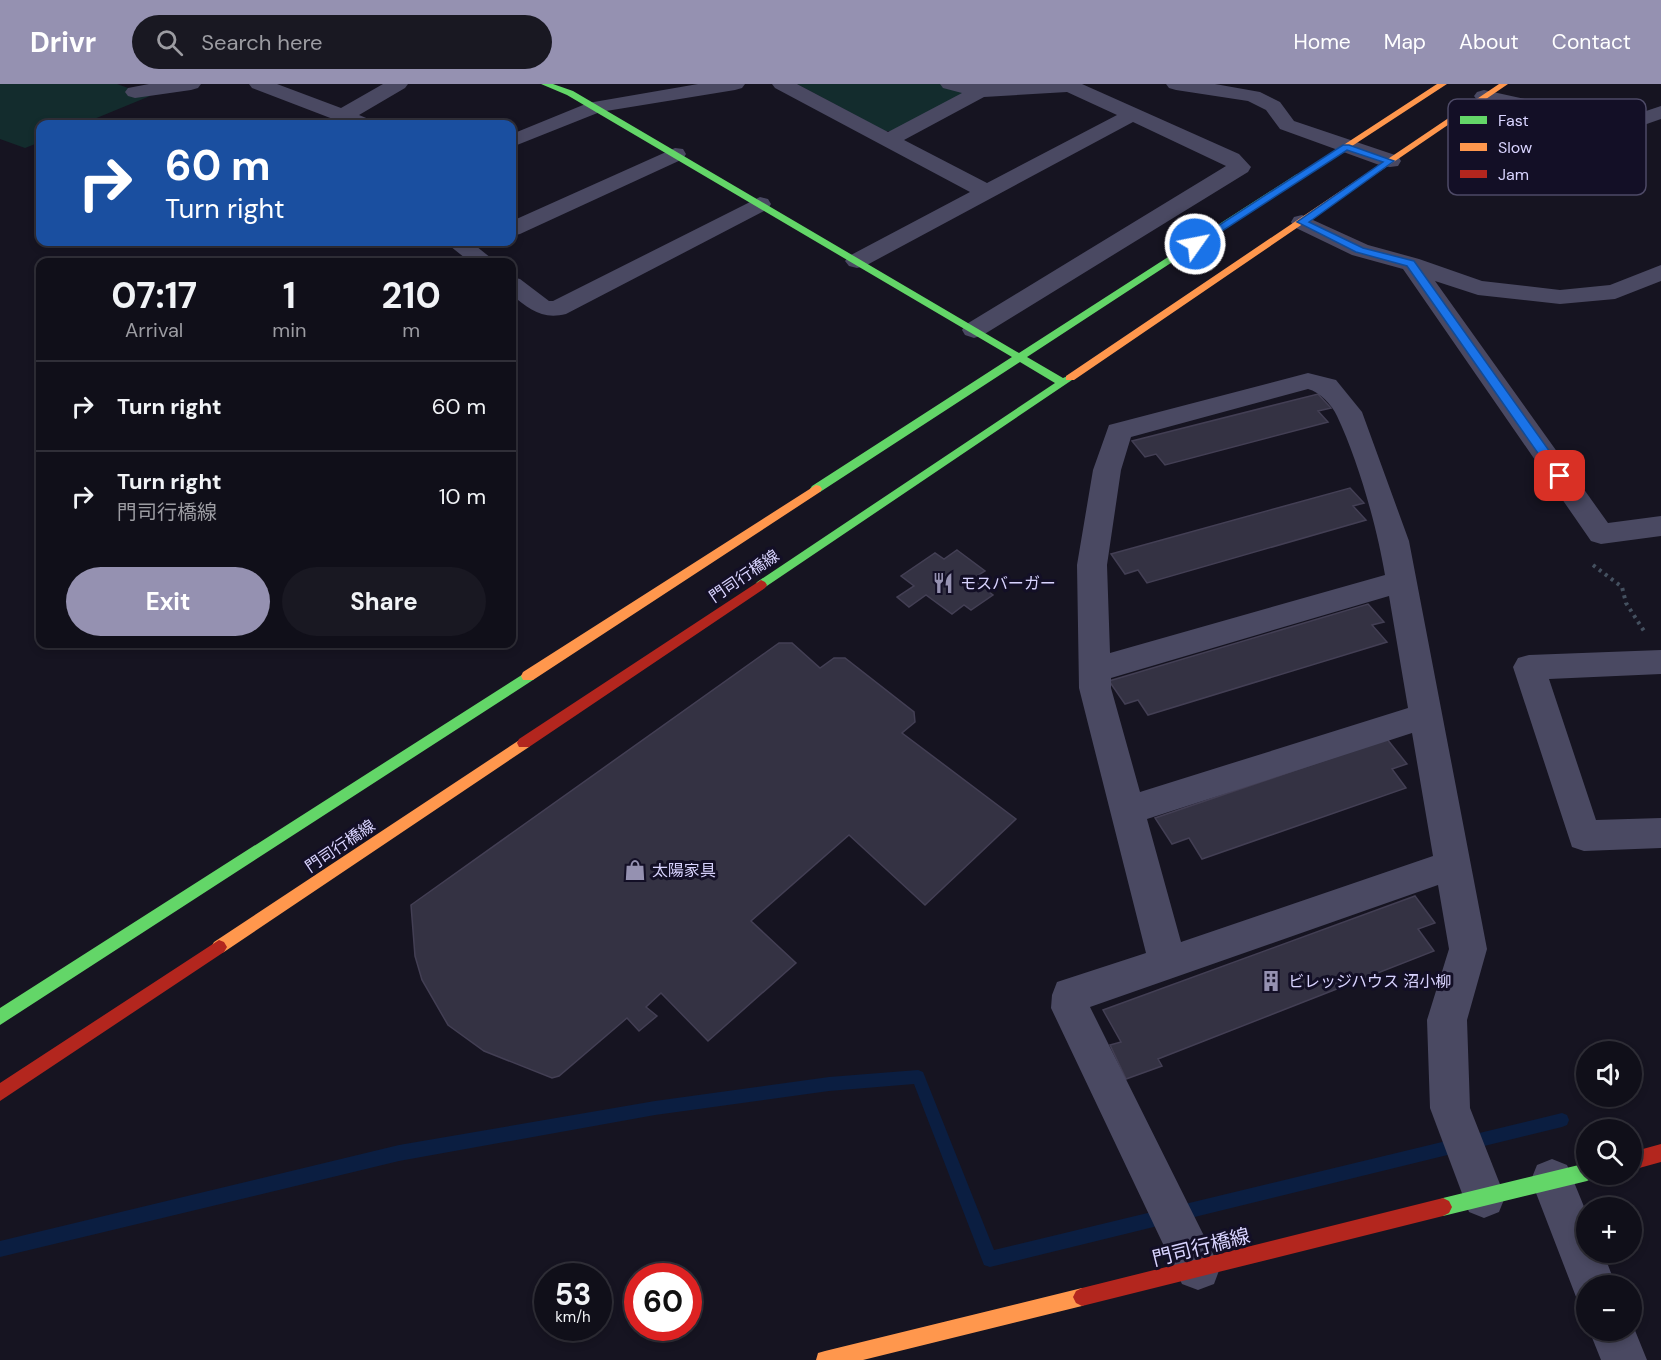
<!DOCTYPE html>
<meta charset="utf-8">
<style>
body{margin:0;font-family:"DM Sans","Noto Sans JP",sans-serif;background:#191822;color:#f1f3f6;height:100vh;display:flex;flex-direction:column;font-size:22px;white-space:nowrap}
*{box-sizing:border-box;margin:0}
p{font-size:20px;color:#9c9ca2}
.icon{flex:none;width:33px;height:33px;fill:none;stroke:currentColor;stroke-width:2;stroke-linecap:round;stroke-linejoin:round}
.map{position:relative;flex:1;overflow:hidden}
.details{position:absolute;left:36px;top:174px;width:480px;height:390px;display:flex;flex-direction:column;background:#100f19;border-radius:12px;box-shadow:0 3px 9px #0003,0 0 0 2px #302f38}
.details>*{flex:none}
.top-card{position:absolute;left:36px;top:36px;width:480px;height:126px;border-radius:12px;box-shadow:0 3px 9px #0003,0 0 0 2px #302f38;background:#1a4fa0;color:#fff;overflow:hidden}
.controls{position:absolute;left:1576px;top:957px;display:grid;gap:12px}
.controls a{display:grid;place-items:center;width:66px;height:66px;border-radius:50%;background:#100f19;box-shadow:0 3px 9px #0003,0 0 0 2px #302f38;font-size:30px}
.speed{position:absolute;left:534px;top:1179px;display:flex;gap:12px;font-size:30px;font-weight:700;text-align:center}
.speed>*{display:grid;place-content:center;width:78px;height:78px;border-radius:50%;background:#100f19;box-shadow:0 3px 9px #0003,0 0 0 2px #302f38;line-height:1}
.speed small{font-size:15px;font-weight:400}
.speed .limit{border:9px solid #d22;background:#fff;color:#111}
.pin{position:absolute;display:grid;place-items:center;width:51px;height:51px;color:#fff;margin:-26px;border-radius:12px;box-shadow:0 3px 9px #0006}
.me{position:absolute;width:66px;margin:-33px;rotate:57deg;stroke-linejoin:round;filter:drop-shadow(0 0 4px #0008)}
.turn{display:flex;align-items:center;gap:21px;height:126px;padding:0 30px;font-size:27px}
.turn .icon{width:78px;height:78px;stroke-width:2.5}
.turn b{display:block;font-size:42px;line-height:51px}
.eta{display:flex;justify-content:space-evenly;align-items:center;height:102px;text-align:center}
.eta b{font-size:36px;font-weight:700;line-height:42px}
.button{display:flex;gap:12px;margin-top:auto;padding:12px 30px}
.button a{flex:1;height:69px;border-radius:36px;background:#9591b1;color:#fff;font-size:24px;font-weight:700;line-height:69px;text-align:center}
.button a+a{background:#191822;color:#f1f3f6}
ul{padding:0;list-style:none}
li{display:flex;align-items:center;gap:18px;height:90px;padding:0 30px;border-top:2px solid #302f38}
li div{flex:1}
li b{display:block;font-size:22px}
li em{font-style:normal}
header{display:flex;align-items:center;gap:36px;box-sizing:border-box;height:84px;padding:0 30px;background:#9591b1;color:#fff}
header strong{font-size:28px}
nav{display:flex;gap:33px;margin-inline-start:auto;font-size:21px}
.search{width:420px;height:54px;background:#191822;display:flex;align-items:center;gap:15px;box-sizing:border-box;padding:0 21px;border-radius:33px;color:#9c9ca2;font-size:22px}
.map>svg:first-child{display:block}
.green{fill:#132c2d}
.lines{fill:none;stroke-linecap:round;stroke-linejoin:round}
.stream{fill:#0b1e41;fill-rule:evenodd}
.building{fill:#343243;stroke:#433f54;stroke-width:1.5}
.path{stroke:#44505f;stroke-width:4;stroke-dasharray:3 4.5;stroke-linecap:butt}
.street{fill:#4a4962;fill-rule:evenodd}
.fast{fill:#63d668;fill-rule:evenodd}
.slow{fill:#ff974d;fill-rule:evenodd}
.jam{fill:#b3261e;fill-rule:evenodd}
.route{fill:#1a73e8;stroke:#114b97;stroke-width:1.5}
.labels{text-anchor:middle;dominant-baseline:central;stroke-width:6;stroke-linejoin:round;paint-order:stroke}
.street-label{font-size:16px;fill:#d9d4ff;stroke:#130f26}
.poi-label{font-size:16px;fill:#d9d4ff;stroke:#130f26;text-anchor:start}
.near-street-label{font-size:20px;fill:#d9d4ff;stroke:#130f26}
.key{fill:#130f26;stroke:#4e4a67;stroke-width:1.5}
.key-label{font-size:16px;fill:#d9d4ff}
</style>
<header>
<strong>Drivr</strong>
<div class="search"><svg class="icon" aria-label="search" viewBox="0 0 24 24"><circle cx="10" cy="10" r="6"/><path d="M15 15l6 6"/></svg>Search here</div>
<nav><a>Home</a><a>Map</a><a>About</a><a>Contact</a></nav>
</header>
<div class="map">
<svg width="1661" height="1276" viewBox="0 0 1661 1276">
<rect width="100%" height="100%" fill="#161421"/>
<!-- green -->
<path class="green" d="M0,0H117L150,12L82,40H40V58L25,64L0,55Z
M797,0H945L967,10L899,47H885Z"/>
<g class="lines">
<!-- stream -->
<path class="stream" d="M918,986L923,988L925,993L994,1166L1562,1029L1567,1031L1569,1036L1567,1041L1562,1043L990,1183L984,1181L914,1000L829,1007L655,1031L399,1077L0,1173V1157L399,1061L655,1017L829,993Z"/>
</g>
<!-- building -->
<path class="building" d="M1318,310L1331,324L1318,327L1328,338L1165,381L1156,370L1145,373L1132,357Z
M1350,404L1364,419L1353,422L1366,436L1147,499L1138,486L1125,490L1111,470Z
M957,466L985,487L972,495L993,511L971,526L964,521L952,530L926,511L909,523L897,513L914,502L901,492L935,469L944,475Z
M1368,520L1384,538L1372,541L1387,558L1148,631L1138,616L1125,620L1109,597Z
M779,559H792L820,584L834,574H845L914,628L915,638L902,649L1016,735L925,821L849,751L751,837L796,879L708,957L661,909L646,923L657,932L639,947L627,934L559,992L552,994L484,967L448,941L422,896L415,872L411,821Z
M1387,655L1407,680L1392,685L1406,704L1202,775L1189,754L1172,760L1155,734Z
M1415,812L1435,839L1418,845L1434,867L1158,975L1162,982L1126,995L1110,961L1121,958L1103,926Z"/>
<g class="lines">
<!-- path -->
<path class="path" d="M1593,481L1622,503L1626,519L1644,547"/>
<!-- street -->
<path class="street" d="M149,0H201L198,4L191,6L135,14L128,12L125,8L128,4Z
M249,0H277L341,24L383,0H408L405,4L359,31L371,36L374,40H346L252,4Z
M698,0H745L742,4L735,6L600,28L512,63V50L588,19Z
M772,0H797L888,48L962,9L943,4L940,0H1082L1239,70L1251,83L1248,88L983,251L974,254L965,251L962,246L965,241L1226,82L1133,38L865,182L857,184L849,182L845,177L849,172L970,108L775,4ZM1067,8L1117,31L987,99L904,56L984,13Z
M1166,0H1215L1260,8L1280,18L1294,37L1398,72L1401,77L1398,82L1390,83L1382,82L1280,45L1266,26L1248,17L1176,6L1169,4Z
M1484,6L1619,36L1661,22V35L1621,49L1477,16L1474,12L1477,8Z
M675,64L683,65L686,70L683,75L520,150L512,152V137Z
M760,113L768,115L771,120L768,125L566,230C542,236 529,225 512,211V193L520,195L549,217H553Z
M1302,131L1368,161L1419,175L1482,197L1560,206L1610,201L1661,181V197L1615,215L1560,220L1478,211L1435,197L1608,439L1661,432V452L1601,460L1591,457L1403,185L1352,171L1294,143L1291,138L1294,133Z
M445,158H471L496,178H470Z
M1308,289L1336,296L1362,328L1409,457L1487,865L1467,936L1470,1024L1505,1113L1499,1128L1484,1134L1469,1128L1430,1024L1427,936L1449,865L1438,801L1090,923L1220,1184L1214,1200L1198,1206L1182,1200L1051,924L1052,911L1057,898L1146,869L1079,604L1077,481L1093,386L1109,341ZM1308,305C1320,308 1332,321 1337,332C1358,376 1377,443 1385,491L1110,569L1107,481L1121,386L1131,353ZM1389,512L1408,624L1140,708L1111,604V594ZM1412,649L1433,772L1181,858L1147,735Z
M1661,566V590L1549,595L1596,736L1661,734V764L1584,767L1572,763L1513,583L1518,574L1529,571Z
M1552,1075L1567,1081L1587,1130V1168H1603L1616,1202H1587V1221L1578,1218L1531,1096L1537,1081Z
M1632,1239L1647,1276H1601L1589,1246H1632Z"/>
<!-- fast -->
<path class="fast" d="M541,0H553L573,7L1019,269L1297,90L1304,92L1027,273L1063,294L1070,291L1075,294L761,506L757,504L755,501L757,498L1055,299L1020,278L820,408H812L810,405L812,402L1012,273L567,11Z
M528,587L533,588L535,592L533,596L0,941V924Z
M1587,1079V1090H1595L1593,1094L1587,1097L1443,1132L1437,1129L1434,1123L1437,1117L1443,1114Z"/>
<!-- slow -->
<path class="slow" d="M1437,0H1447L1303,94L1296,92Z
M1499,0H1508L1074,296H1066V292Z
M816,401L820,402L822,405L820,408L533,596H523L521,592L523,588Z
M524,653L529,655L531,659L529,663L224,868L219,870L214,868L211,863L214,858Z
M1082,1204L1088,1207L1091,1213L1088,1219L1082,1222L863,1276H816L818,1269L825,1267Z"/>
<!-- jam -->
<path class="jam" d="M761,496L765,498L767,501L765,504L529,663H519L517,659L519,655Z
M219,856L224,858L227,863L224,868L0,1017V999Z
M1661,1060V1078L1632,1086V1068Z
M1443,1114L1449,1117L1452,1123L1449,1129L1443,1132L1082,1222L1076,1219L1073,1213L1076,1207L1082,1204Z"/>
</g>
<!-- route -->
<path class="route" d="M1343,61H1349L1394,77L1309,138L1363,164L1414,177L1565,389V395H1556L1407,182L1356,168L1297,138L1383,78L1347,66L1199,162L1190,160Z"/>
<!-- icons -->
<defs>
<symbol id="restaurant-bare" viewBox="-9 -9 18 18"><path d="M-5-6h1v4h1v-4h1v4h1v-4h1v5L-1.5 .5V6h-2V.5L-5-1ZM5-6V6H3V1.5H1.5Q1.5-4 5-6Z" fill="#9591b1" stroke="#130f26" stroke-width="2.5" paint-order="stroke"/></symbol>
<symbol id="shop-bare" viewBox="-9 -9 18 18"><path d="M-5-2.5h2.3a2.7 3.5 0 0 1 5.4 0H5L5.5 6h-11ZM-1.5-2.5h3a1.5 2.3 0 0 0-3 0Z" fill="#9591b1" stroke="#130f26" stroke-width="2.5" paint-order="stroke"/></symbol>
<symbol id="building-bare" viewBox="-9 -9 18 18"><path d="M-4-6H4V6H1V3H-1V6H-4ZM-2.5-4.3h1.7v1.8h-1.7ZM.8-4.3h1.7v1.8H.8ZM-2.5-1h1.7V.8h-1.7ZM.8-1h1.7V.8H.8Z" fill="#9591b1" stroke="#130f26" stroke-width="2.5" paint-order="stroke"/></symbol>
</defs>
<g fill-rule="evenodd">
<use href="#restaurant-bare" x="928" y="484" width="30" height="30"/>
<use href="#shop-bare" x="620" y="771" width="30" height="30"/>
<use href="#building-bare" x="1256" y="882" width="30" height="30"/>
</g>
<g class="labels">
<!-- street labels -->
<g class="street-label">
<text transform="translate(744 492) rotate(-34)">門司行橋線</text>
<text transform="translate(340 762) rotate(-34)">門司行橋線</text>
</g>
<!-- poi labels -->
<g class="poi-label">
<text x="960" y="499">モスバーガー</text>
<text x="652" y="786">太陽家具</text>
<text x="1288" y="897">ビレッジハウス 沼小柳</text>
</g>
<!-- near-street labels -->
<g class="near-street-label">
<text transform="translate(1201 1163) rotate(-14)">門司行橋線</text>
</g>
</g>
<!-- legend -->
<rect x="1448" y="15" width="198" height="96" rx="9" class="key"/>
<rect x="1460" y="32" width="27" height="8" fill="#63d668"/>
<rect x="1460" y="59" width="27" height="8" fill="#ff974d"/>
<rect x="1460" y="86" width="27" height="8" fill="#b3261e"/>
<g class="key-label">
<text x="1498" y="42">Fast</text>
<text x="1498" y="69">Slow</text>
<text x="1498" y="96">Jam</text>
</g>
</svg>
<div class="controls">
<a><svg class="icon" aria-label="sound" viewBox="0 0 24 24"><path d="M4 9h4l5-4v14l-5-4H4zM17 9q2 3 0 6"/></svg></a>
<a><svg class="icon" aria-label="search" viewBox="0 0 24 24"><circle cx="10" cy="10" r="6"/><path d="M15 15l6 6"/></svg></a>
<a>+</a>
<a>−</a>
</div>
<div class="speed"><div>53<small>km/h</small></div><div class="limit">60</div></div>
<div class="pin" style="left:1560px;top:392px;background:#d93025"><svg class="icon" aria-label="arrive" viewBox="0 0 24 24"><path d="M6 21V4h12l-3 4 3 4H6"/></svg></div>
<svg class="me" style="left:1195px;top:160px" viewBox="-20 -20 40 40"><circle r="17" fill="#1a73e8" stroke="#fff" stroke-width="3"/><path d="M0-11L8 9 0 5-8 9z" fill="#fff"/></svg>
<div class="top-card">
<div class="turn"><svg class="icon" aria-label="right" viewBox="0 0 24 24"><path d="M7 20v-9h11M14 6l5 5-5 5"/></svg><div><b>60 m</b>Turn right</div></div>
</div>
<section class="details">
<div class="eta">
<div><b>07:17</b><p>Arrival</p></div>
<div><b>1</b><p>min</p></div>
<div><b>210</b><p>m</p></div>
</div>
<ul>
<li><svg class="icon" aria-label="right" viewBox="0 0 24 24"><path d="M7 20v-9h11M14 6l5 5-5 5"/></svg><div><b>Turn right</b></div><em>60 m</em></li>
<li><svg class="icon" aria-label="right" viewBox="0 0 24 24"><path d="M7 20v-9h11M14 6l5 5-5 5"/></svg><div><b>Turn right</b><p>門司行橋線</p></div><em>10 m</em></li>
</ul>
<div class="button"><a>Exit</a><a>Share</a></div>
</section>
</div>
